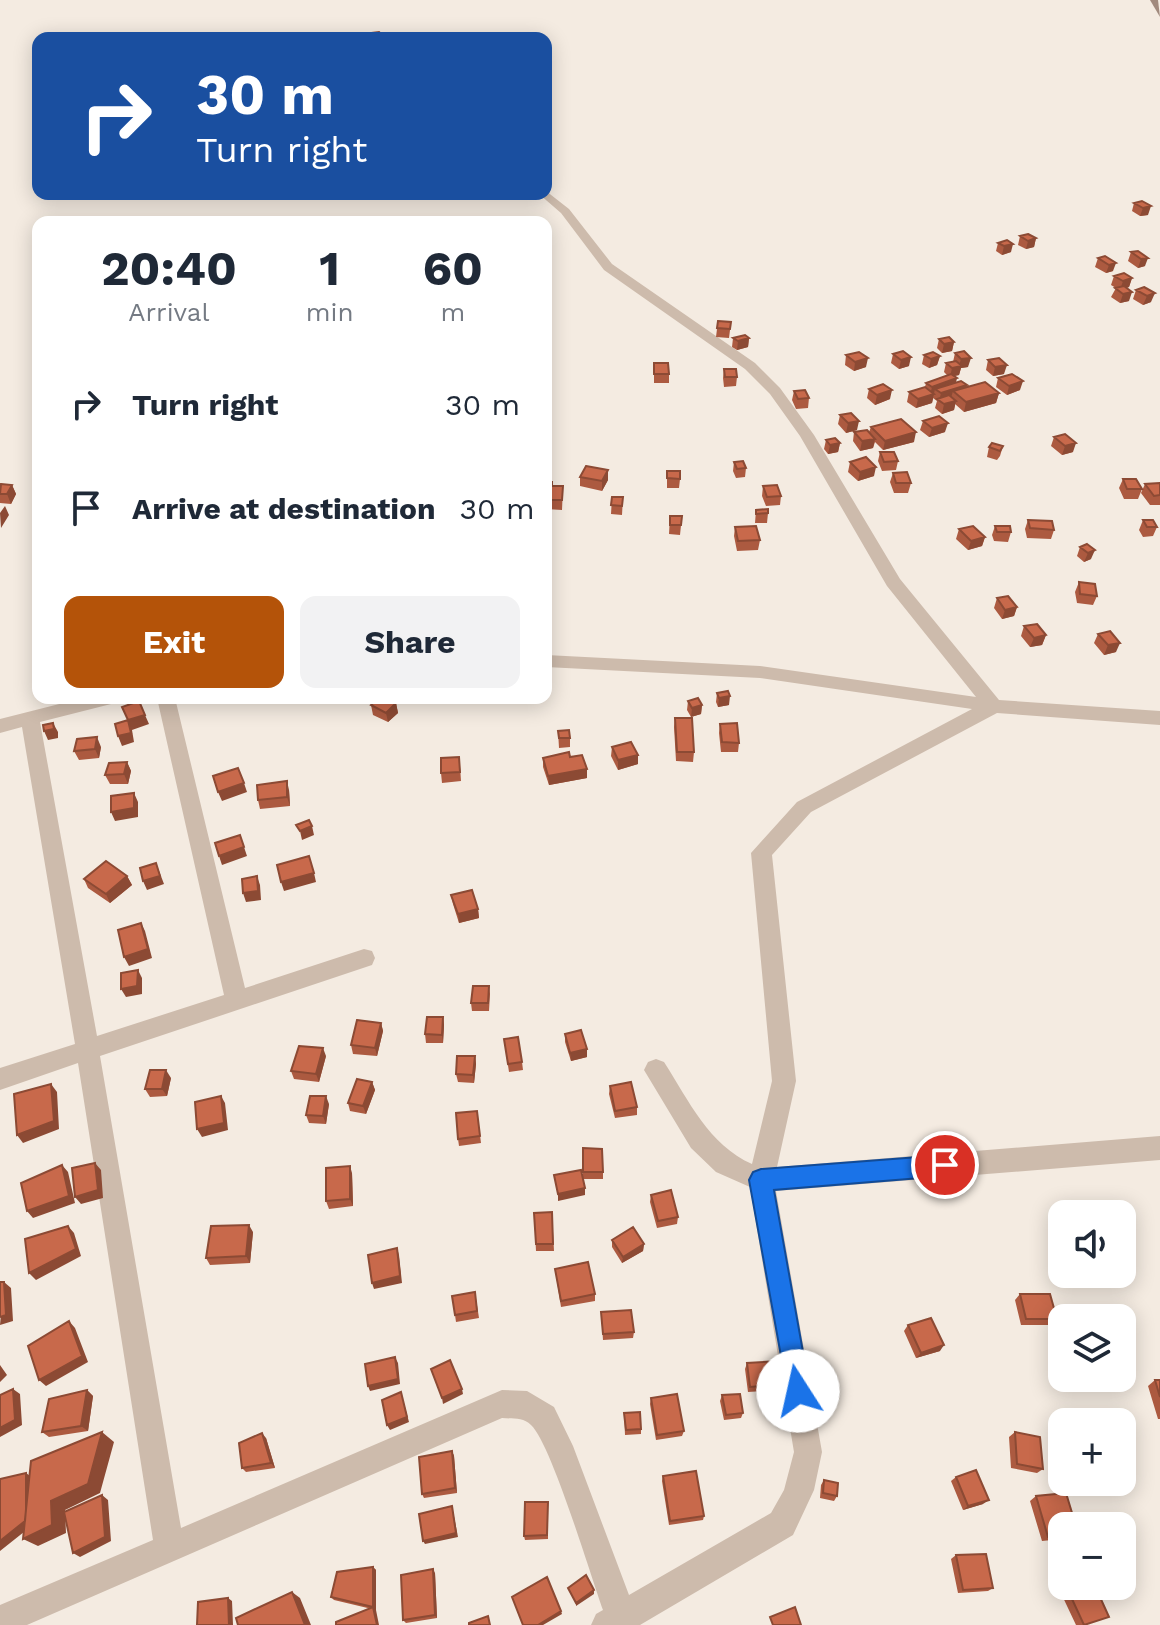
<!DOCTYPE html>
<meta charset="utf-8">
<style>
body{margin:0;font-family:"Work Sans",sans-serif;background:#f2f2f3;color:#1f2937;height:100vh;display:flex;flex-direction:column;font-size:30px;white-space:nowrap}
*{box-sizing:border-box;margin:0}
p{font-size:26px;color:#747a83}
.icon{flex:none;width:44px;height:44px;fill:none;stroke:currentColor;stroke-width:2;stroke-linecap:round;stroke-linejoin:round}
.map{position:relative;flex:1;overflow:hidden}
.drawer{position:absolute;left:32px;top:216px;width:520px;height:488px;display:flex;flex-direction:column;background:#fff;border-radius:16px;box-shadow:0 4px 20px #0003}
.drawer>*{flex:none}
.guide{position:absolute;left:32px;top:32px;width:520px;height:168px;border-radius:16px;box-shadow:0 4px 20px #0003;background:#1a4fa0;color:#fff;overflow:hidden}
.buttons{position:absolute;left:1048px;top:1200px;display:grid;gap:16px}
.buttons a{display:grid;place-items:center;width:88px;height:88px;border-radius:16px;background:#fff;box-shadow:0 4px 20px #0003;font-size:40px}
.pin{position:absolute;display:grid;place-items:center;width:68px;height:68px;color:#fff;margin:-34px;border:4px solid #fff;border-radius:50%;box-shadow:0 2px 8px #0007}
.me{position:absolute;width:88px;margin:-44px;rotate:350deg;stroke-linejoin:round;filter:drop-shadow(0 0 6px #0008)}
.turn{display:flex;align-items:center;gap:28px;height:168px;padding:0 32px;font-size:36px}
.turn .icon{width:104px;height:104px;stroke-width:2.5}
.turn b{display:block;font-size:56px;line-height:68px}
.eta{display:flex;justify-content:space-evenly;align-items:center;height:136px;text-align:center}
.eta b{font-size:48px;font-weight:700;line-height:56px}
.primary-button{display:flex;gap:16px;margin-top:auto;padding:16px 32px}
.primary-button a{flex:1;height:92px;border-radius:16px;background:#b45309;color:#fff;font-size:32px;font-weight:700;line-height:92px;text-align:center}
.primary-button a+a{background:#f2f2f3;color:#1f2937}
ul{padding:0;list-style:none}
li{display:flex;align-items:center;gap:24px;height:104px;padding:0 32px}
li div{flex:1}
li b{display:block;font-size:30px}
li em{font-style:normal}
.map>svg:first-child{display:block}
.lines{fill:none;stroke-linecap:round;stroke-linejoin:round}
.street{fill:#cdbbac;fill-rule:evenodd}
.secondary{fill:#a18a7d;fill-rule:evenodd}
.wall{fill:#ac5a40}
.shaded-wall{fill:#8c4a34}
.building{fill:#c8694b;stroke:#8c4a34;stroke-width:2}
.route{fill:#1a73e8;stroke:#114b97;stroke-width:2}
</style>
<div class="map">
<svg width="1160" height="1625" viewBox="0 0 1160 1625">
<rect width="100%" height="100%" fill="#f4ebe1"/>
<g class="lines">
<!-- street -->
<path class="street" d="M546,191L569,209L612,264L755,363L780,388L814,435L900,579L999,700L1160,711V725L997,713L811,812L772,855L796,1081L777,1167L1160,1136V1160L776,1191L822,1452L814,1490L793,1535L640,1625H591L596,1614L603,1610C591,1577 551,1443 531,1425C523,1417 513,1419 502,1418L27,1625H0V1605L153,1540L78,1063L0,1090V1068L75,1044L22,727L0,733V719L83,698H117L115,703L40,722L97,1036L224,995L157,698H175L245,988L364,949L372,951L375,958L372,965L100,1056L181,1528L502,1390L527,1391L554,1407L573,1446L629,1595L771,1513L784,1490L794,1452L750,1187L716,1172L691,1148L644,1070L648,1062L656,1059L664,1062C689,1101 709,1145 752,1164L772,1081L751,853L797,802L972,709L760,678L546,667V655L760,666L976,697L887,586L800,436L770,394L745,369L604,270L561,213L539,194H546Z"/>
<!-- secondary -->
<path class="secondary" d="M1150,0H1158L1160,17Z"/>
</g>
<!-- wall -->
<path class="wall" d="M1142,201L1148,215L1140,216L1132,211L1134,203Z
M1020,236L1036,238L1034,247L1026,249L1018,245Z
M1007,240L1011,252L1002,255L996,251L998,243Z
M1138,251L1145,266L1138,268L1128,261L1131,252Z
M1105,256L1113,271L1106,273L1095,267L1098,258Z
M1114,276L1132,278L1129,287L1126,288L1129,301L1120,303L1111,297L1116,288L1111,285Z
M1144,287L1151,302L1143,305L1133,299L1136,290Z
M718,321L731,322L729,338L716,337Z
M733,338H749L748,347L737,350L732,347Z
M939,339L954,342L952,351L942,353L937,348Z
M955,353L968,367L961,368L959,375L954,376L956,382L967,385L966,388L999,393L996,403L964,412L955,404L954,410L942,414L935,408L937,401L933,398L934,394L932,403L916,408L907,402L909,392L925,387L926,383L947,375L944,372L946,363L953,362Z
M893,354L909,366L899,369L891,363Z
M846,355L866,367L854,371L845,365Z
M924,355L940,356L937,365L929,368L922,364Z
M988,360L1004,374L993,376L986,370Z
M654,363L669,374V383H654Z
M724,369L737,377L736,386L724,387L723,378Z
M998,378L1020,390L1007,395L996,387Z
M869,389L890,399L875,405L867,398Z
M794,391L809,398L808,408L796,409L792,400Z
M840,415L857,430L846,433L838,424Z
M923,421L945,432L929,437L920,430Z
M871,427L914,442L883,450L875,442L873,448L860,451L853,441L854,432H869Z
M1054,437L1073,452L1062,455L1051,446Z
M826,440L840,443L838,452L828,454L824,449Z
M1003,446L1000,456L997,460L987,457L989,447Z
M880,452L898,461L896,470L882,471L878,461Z
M734,462L746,468L745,477L736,478L733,471Z
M850,462L874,476L858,481L848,472Z
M608,470V480L602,491L580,486V477Z
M667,471L680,479L679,488H667Z
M893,473L911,483L908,493H894L890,482Z
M1123,479L1142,489L1138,499H1124L1119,488Z
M546,482L552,486H563L562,510L546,509Z
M1160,483V505H1150L1141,493L1145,484Z
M0,485H12L16,494L11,504L0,503Z
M763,486L781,496L780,505L766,506L762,496Z
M612,497H623L622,515L611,514Z
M756,510L768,513L767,523H755Z
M670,516H682L680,535L669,534Z
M1028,520L1054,530L1051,539L1027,538L1025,529Z
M1143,520L1157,527L1153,536L1143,537L1139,530Z
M995,526L1011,532L1008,542L994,541L992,535Z
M735,527L760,540L758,550L737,551L734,536Z
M959,529L985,537L982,546L968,550L956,539Z
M1087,544L1091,559L1084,562L1077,556L1080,547Z
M1079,582L1097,596L1093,605L1077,603L1075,592Z
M997,598L1017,607L1014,616L1002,619L994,608Z
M1024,626L1046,635L1042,645L1030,647L1021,636Z
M1098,634L1116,652L1104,655L1094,643Z
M717,693L729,705L718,707L716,702Z
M688,701L702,705L701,714L691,717L687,710Z
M396,703L398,713L388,722L373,715L371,705Z
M675,718L694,752L693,762L676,761L674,727Z
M720,724L739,743L738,752H721L719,733Z
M558,731L570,738V747L559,748Z
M101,747L99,758L79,760L74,751Z
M612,747L638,764L618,770L611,756Z
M570,757L587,769V778L549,785L543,767V758Z
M127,762L131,771L128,784H110L105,775Z
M460,766L461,781L442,783L441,773Z
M289,790L290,806L260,809L258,800Z
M127,876L132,885L110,903L88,888L84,879Z
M451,895L478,909L479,918L459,923L453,904Z
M489,986L490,994L489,1011H472L471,1003Z
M443,1017L444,1025L443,1043H426L425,1034Z
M381,1023L383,1031L377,1056L353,1054L351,1045Z
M565,1034L587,1049V1057L571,1061L565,1042Z
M504,1039L522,1062L523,1070L509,1072Z
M326,1056L319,1082L294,1079L291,1071Z
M475,1056L476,1064L474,1083L458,1082L456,1074Z
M171,1078L167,1096L150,1097L145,1089Z
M372,1082L375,1090L366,1114L350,1111L348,1103Z
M610,1086L637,1107V1115L615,1118L609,1094Z
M329,1104L326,1124L309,1123L306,1115Z
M477,1111L481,1143L459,1146L458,1139Z
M583,1148L603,1172V1179H583Z
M352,1173L353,1206L329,1209L326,1201Z
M651,1195L678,1217L677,1224L657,1228L650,1202Z
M552,1212L554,1251H536L534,1213Z
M253,1232L250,1263L210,1265L206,1258Z
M612,1240L644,1244L643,1251L622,1263L612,1247Z
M555,1269L595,1294V1301L561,1307Z
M475,1292L479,1318L456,1322L455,1315Z
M1020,1294L1057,1319L1051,1325H1021L1015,1300Z
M601,1312L634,1332L633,1338L603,1340Z
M908,1325L940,1351L916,1358L904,1331Z
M747,1363L782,1384L780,1390L748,1392L745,1369Z
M1155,1380H1160V1419H1158L1148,1386Z
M87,1390L93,1396L88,1431L49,1437L42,1432Z
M722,1395L743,1413L741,1418L724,1420L720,1401Z
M651,1398L684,1431L682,1436L656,1440L650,1404Z
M624,1413L641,1429V1434L625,1435Z
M1015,1432L1043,1469L1037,1473L1011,1468L1009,1437Z
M266,1438L275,1468L246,1472L242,1468Z
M452,1451L454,1456L457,1493L424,1498L422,1494Z
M663,1476L704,1516L703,1520L669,1525L662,1481Z
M956,1477L983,1504L963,1510L951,1481Z
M824,1480L837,1496L834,1501L820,1498L821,1485Z
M1036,1496L1062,1526V1539L1042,1541L1030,1501Z
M548,1502V1539L525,1540L524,1536Z
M956,1555L993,1588L988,1591L958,1593L951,1559Z
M373,1567L376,1570V1610L334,1600L331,1597Z
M435,1573L437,1618L406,1623L403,1620Z
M1065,1586H1095L1086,1625H1076L1059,1589Z"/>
<!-- shaded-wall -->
<path class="shaded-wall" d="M1151,206L1148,215L1140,216L1143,208Z
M1036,238L1034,247L1026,249L1028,241Z
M1013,244L1011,252L1002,255L1004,246Z
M1148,258L1145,266L1138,268L1141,259Z
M1116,263L1113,271L1106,273L1109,265Z
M1132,278L1129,287L1120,290L1123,281Z
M1132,292L1129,301L1120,303L1123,294Z
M1155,293L1151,302L1143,305L1147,296Z
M749,338L748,347L737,350L738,341Z
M954,342L952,351L942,353L944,344Z
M940,356L937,365L929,368L931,359Z
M911,357L909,366L899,369L901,360Z
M868,358L866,367L854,371L855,362Z
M971,358L968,367L961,368L959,375L950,377L952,368L959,366L961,359Z
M1007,365L1004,374L993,376L995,367Z
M957,378L955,387L935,389L932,403L916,408L918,399L930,395L932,387Z
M1023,381L1020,390L1007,395L1009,386Z
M967,385L964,394L953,391L951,398L939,402L941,393Z
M892,390L890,399L875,405L877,395Z
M999,393L996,403L964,412L966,402Z
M956,401L954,410L942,414L944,404Z
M859,421L857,430L846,433L848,423Z
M948,423L945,432L929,437L932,428Z
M916,432L914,442L883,450L885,441Z
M875,439L873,448L860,451L862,441Z
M840,443L838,452L828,454L830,445Z
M1076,443L1073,452L1062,455L1065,446Z
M876,467L874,476L858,481L860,472Z
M608,470V480L602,491V481Z
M12,485L16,494L11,504L7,494Z
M5,506L9,515L1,528L0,513Z
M985,537L982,546L968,550L971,541Z
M1095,550L1091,559L1084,562L1088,553Z
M1017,607L1014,616L1002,619L1005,610Z
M1046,635L1042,645L1030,647L1034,638Z
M1120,643L1116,652L1104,655L1108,645Z
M730,696L729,705L718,707L719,698Z
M396,703L398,713L388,722L386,713Z
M702,705L701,714L691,717L692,708Z
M145,715L149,724L132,730L134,742L122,746L118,736L128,720Z
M53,723L58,732V738L48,740L44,731Z
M97,737L101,747L99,758L95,749Z
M638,755V764L618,770V760Z
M127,762L131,771L128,784L124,774Z
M587,769V778L549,785L548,776Z
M287,781L289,790L290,806L287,797Z
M244,783L247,792L222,801L218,792Z
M134,793L138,802V817L115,821L111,812Z
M312,826L314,835L302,840L300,831Z
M244,847L247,856L222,865L219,856Z
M156,863L164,884L147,890L143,881Z
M314,873L316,882L284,891L281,882Z
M127,876L132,885L110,903L106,894Z
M257,876L260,885L261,900L246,902L243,893Z
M478,909L479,918L459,923L458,914Z
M141,923L145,931L152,958L129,966L124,957Z
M138,970L142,978V994L126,997L121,989Z
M443,1017L444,1025L443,1043L442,1035Z
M381,1023L383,1031L377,1056L375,1048Z
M323,1048L326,1056L319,1082L316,1074Z
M587,1049V1057L571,1061L570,1053Z
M475,1056L476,1064L474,1083L473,1075Z
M166,1070L171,1078L167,1096L162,1089Z
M372,1082L375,1090L366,1114L363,1106Z
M51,1084L57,1092L59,1129L23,1143L17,1135Z
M221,1096L225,1103L228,1130L202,1137L197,1129Z
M326,1096L329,1104L326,1124L323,1116Z
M95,1163L101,1170L103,1198L81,1204L75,1197Z
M62,1165L68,1172L75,1203L33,1218L27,1211Z
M350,1166L352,1173L353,1206L350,1199Z
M585,1188V1195L558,1201V1194Z
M249,1225L253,1232L250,1263L246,1256Z
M68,1226L74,1233L81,1256L36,1280L29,1273Z
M644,1244L643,1251L622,1263L623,1257Z
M397,1248L399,1255L402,1283L374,1289L372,1283Z
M4,1282L11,1288L13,1321L0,1325Z
M69,1321L75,1328L88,1362L46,1386L39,1380Z
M944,1345L940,1351L916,1358L921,1353Z
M395,1357L398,1363L400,1384L370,1391L368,1386Z
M0,1365L7,1375L0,1382Z
M13,1389L20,1394L22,1425L0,1437V1428Z
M462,1389L463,1394L443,1404L442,1398Z
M87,1390L93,1396L88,1431L81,1426Z
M401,1392L409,1422L390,1430L387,1425Z
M102,1432L114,1442L100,1493L65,1510L66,1533L38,1546L23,1539Z
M262,1433L266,1438L275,1468L271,1463Z
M452,1451L454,1456L457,1493L455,1488Z
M26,1473L33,1478L34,1524L0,1551V1541Z
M102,1495L108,1500L111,1541L80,1557L73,1553Z
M989,1500L983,1504L963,1510L968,1506Z
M452,1506L458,1537L425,1544L423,1541Z
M373,1567L376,1570V1610L379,1625H377L373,1607Z
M433,1569L435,1573L437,1618L435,1615Z
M594,1590V1594L576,1606V1603Z
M292,1592L300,1598L311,1625H305Z
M228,1598L232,1601L233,1625H229Z
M561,1611L562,1614L543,1625H538Z"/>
<!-- building -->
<path class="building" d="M379,32L383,36L367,38L363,34Z
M1142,201L1151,206L1143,208L1134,203Z
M1028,234L1036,238L1028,241L1020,236Z
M1007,240L1013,244L1004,246L998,243Z
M1138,251L1148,258L1141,259L1131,252Z
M1105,256L1116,263L1109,265L1098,258Z
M1124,273L1132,278L1123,281L1114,276Z
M1124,286L1132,292L1123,294L1115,288Z
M1144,287L1155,293L1147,296L1136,290Z
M718,321L731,322L730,329L717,328Z
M745,335L749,338L738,341L733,338Z
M949,337L954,342L944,344L939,339Z
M903,351L911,357L901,360L893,354Z
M964,351L971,358L961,359L955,353Z
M859,352L868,358L855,362L846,355Z
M933,352L940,356L931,359L924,355Z
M999,358L1007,365L995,367L988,360Z
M956,361L962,366L952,368L946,363Z
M654,363H668L669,374H654Z
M724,369H736L737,377H725Z
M951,374L957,378L932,387L926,383Z
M1012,374L1023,381L1009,386L998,378Z
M961,381L967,385L941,393L935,389Z
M985,382L999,393L966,402L953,391Z
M883,384L892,390L877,395L869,389Z
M925,387L934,394L918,399L909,392Z
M805,390L809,398L798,399L794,391Z
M949,395L956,401L944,404L937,399Z
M851,413L859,421L848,423L840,415Z
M939,416L948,423L932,428L923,421Z
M901,419L916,432L885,441L871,427Z
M867,430L875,439L862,441L854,432Z
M1065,434L1076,443L1065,446L1054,437Z
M835,438L840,443L830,445L826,440Z
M992,443L1003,446L1000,451L989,447Z
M880,452H894L898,461L884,462Z
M866,457L876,467L860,472L850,462Z
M743,461L746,468L737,469L734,462Z
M586,466L608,470L602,481L580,477Z
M667,471H680V479L667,478Z
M907,472L911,483H896L893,473Z
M1123,479H1136L1142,489H1127Z
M546,482H552V486H563L562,500H546Z
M1160,483V495L1154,496L1145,484Z
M1,484L12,485L7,494H0Z
M777,485L781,496L767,497L763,486Z
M612,497H623L622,506L611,505Z
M768,509V513L756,514V510Z
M670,516H682L681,525H670Z
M1028,520L1052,521L1054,530L1030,528Z
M1143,520H1153L1157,527H1147Z
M756,526L760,540L738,541L735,527Z
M973,526L985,537L971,541L959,529Z
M995,526H1010L1011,532H997Z
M1087,544L1095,550L1088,553L1080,547Z
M1079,582L1095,584L1097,596L1080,594Z
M1008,596L1017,607L1005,610L997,598Z
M1037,624L1046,635L1034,638L1024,626Z
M1110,631L1120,643L1108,645L1098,634Z
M728,691L730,696L719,698L717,693Z
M379,698H385L396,703L386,713L371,705Z
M698,698L702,705L692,708L688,701Z
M139,701L145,715L128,720L122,707Z
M675,718H692L694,752H677Z
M128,720L131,733L118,736L115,724Z
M53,723L54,729L44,731L43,725Z
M737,723L739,743L722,742L720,724Z
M569,730L570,738H559L558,731Z
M97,737L95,749L74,751L77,739Z
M631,742L638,755L618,760L612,747Z
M569,752L570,757L582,755L587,769L548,776L543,758Z
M459,757L460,772L441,773V758Z
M127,762L124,774L105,775L109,763Z
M238,768L244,783L218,792L213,776Z
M287,781V797L258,800L257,785Z
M134,793V808L111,812V796Z
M309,820L312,826L300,831L296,825Z
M240,835L244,847L219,856L215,843Z
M309,856L314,873L281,882L277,865Z
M106,861L127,876L106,894L84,879Z
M156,863L160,876L143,881L140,868Z
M257,876L258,891L243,893L242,879Z
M472,890L478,909L458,914L451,895Z
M141,923L148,949L124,957L118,930Z
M138,970L137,986L121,989V973Z
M473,986H489L488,1003H471Z
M427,1017H443L442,1035L425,1034Z
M357,1020L381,1023L375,1048L351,1045Z
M581,1030L587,1049L570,1053L565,1034Z
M518,1037L522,1062L508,1064L504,1039Z
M299,1046L323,1048L316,1074L291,1071Z
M457,1056H475L473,1075L456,1074Z
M150,1070H166L162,1089H145Z
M357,1079L372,1082L363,1106L348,1103Z
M631,1082L637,1107L615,1111L610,1086Z
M51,1084L54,1121L17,1135L14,1094Z
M221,1096L224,1123L197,1129L195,1102Z
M310,1096H326L323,1116L306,1115Z
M477,1111L480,1136L458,1139L456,1113Z
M583,1148L602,1149L603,1172H583Z
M95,1163L98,1190L75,1197L72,1168Z
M62,1165L69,1196L27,1211L21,1183Z
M350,1166V1199L326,1201V1168Z
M581,1170L585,1188L558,1194L554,1175Z
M671,1190L678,1217L658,1221L651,1195Z
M552,1212L553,1244H536L534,1213Z
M249,1225L246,1256L206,1258L211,1226Z
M68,1226L76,1249L29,1273L25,1239Z
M633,1227L644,1244L623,1257L612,1240Z
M397,1248L400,1276L372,1283L368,1255Z
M588,1262L595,1294L561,1301L555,1269Z
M0,1282H4L6,1315L0,1317Z
M475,1292L477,1311L455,1315L452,1296Z
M1020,1294H1050L1057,1319H1026Z
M631,1310L634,1332L603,1334L601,1312Z
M931,1318L944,1345L921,1353L908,1325Z
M69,1321L82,1356L39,1380L28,1346Z
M395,1357L398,1379L368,1386L365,1364Z
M450,1360L462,1389L442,1398L431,1369Z
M778,1361L782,1384L750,1387L747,1363Z
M1155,1380H1160V1397Z
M13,1389L15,1420L0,1428V1395Z
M87,1390L81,1426L42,1432L49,1399Z
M401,1392L407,1417L387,1425L382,1400Z
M677,1394L684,1431L657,1435L651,1398Z
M740,1394L743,1413L726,1415L722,1395Z
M640,1412L641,1429L626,1430L624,1413Z
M102,1432L88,1484L51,1501L52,1525L23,1539L31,1461Z
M1015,1432L1040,1437L1043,1469L1017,1464Z
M262,1433L271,1463L242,1468L239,1443Z
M452,1451L455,1488L422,1494L419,1457Z
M976,1470L989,1500L968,1506L956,1477Z
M696,1471L704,1516L670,1521L663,1476Z
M26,1473V1509L25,1521L0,1541V1479Z
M824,1480L838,1483L837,1496L823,1493Z
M1066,1493L1076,1526H1062V1536L1048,1537L1036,1496Z
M102,1495L105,1537L73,1553L64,1512Z
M525,1502H548L547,1535L524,1536Z
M452,1506L456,1533L423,1541L419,1514Z
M986,1554L993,1588L963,1590L956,1555Z
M373,1567V1607L331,1597L337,1572Z
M433,1569L435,1615L403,1620L401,1575Z
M586,1575L594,1590L576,1603L568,1588Z
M547,1577L561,1611L538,1625H523L512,1597Z
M1066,1586H1095L1109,1617L1084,1625Z
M292,1592L305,1625H238L236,1618Z
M228,1598L229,1625H197L198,1602Z
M373,1607L377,1625H336V1622Z
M795,1607L801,1625H773L770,1617Z
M488,1616L490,1625H469V1623Z"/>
<!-- route -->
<path class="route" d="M945,1155L953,1158L956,1165L953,1173L945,1176L774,1190L810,1391L807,1400L798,1404L789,1400L749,1180L753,1172L761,1169Z"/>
</svg>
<div class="buttons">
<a><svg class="icon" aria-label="sound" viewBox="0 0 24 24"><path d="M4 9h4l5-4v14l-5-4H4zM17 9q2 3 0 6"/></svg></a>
<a><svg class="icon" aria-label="layers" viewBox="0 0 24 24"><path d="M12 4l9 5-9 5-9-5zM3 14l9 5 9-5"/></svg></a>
<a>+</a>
<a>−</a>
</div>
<div class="pin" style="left:945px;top:1165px;background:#d93025"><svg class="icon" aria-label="arrive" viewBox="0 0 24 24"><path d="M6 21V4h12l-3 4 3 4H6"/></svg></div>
<svg class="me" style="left:798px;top:1391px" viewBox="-20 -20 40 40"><circle r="19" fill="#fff"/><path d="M0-13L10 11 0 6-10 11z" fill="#1a73e8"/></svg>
<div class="guide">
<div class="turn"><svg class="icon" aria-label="right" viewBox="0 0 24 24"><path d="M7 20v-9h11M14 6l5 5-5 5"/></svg><div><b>30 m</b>Turn right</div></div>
</div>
<section class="drawer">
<div class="eta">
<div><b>20:40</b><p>Arrival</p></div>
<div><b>1</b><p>min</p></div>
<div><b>60</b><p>m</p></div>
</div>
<ul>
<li><svg class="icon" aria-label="right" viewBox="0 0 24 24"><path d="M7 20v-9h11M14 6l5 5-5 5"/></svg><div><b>Turn right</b></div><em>30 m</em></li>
<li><svg class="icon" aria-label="arrive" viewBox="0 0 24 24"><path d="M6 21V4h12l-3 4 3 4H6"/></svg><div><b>Arrive at destination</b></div><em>30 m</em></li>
</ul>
<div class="primary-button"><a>Exit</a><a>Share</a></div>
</section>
</div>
